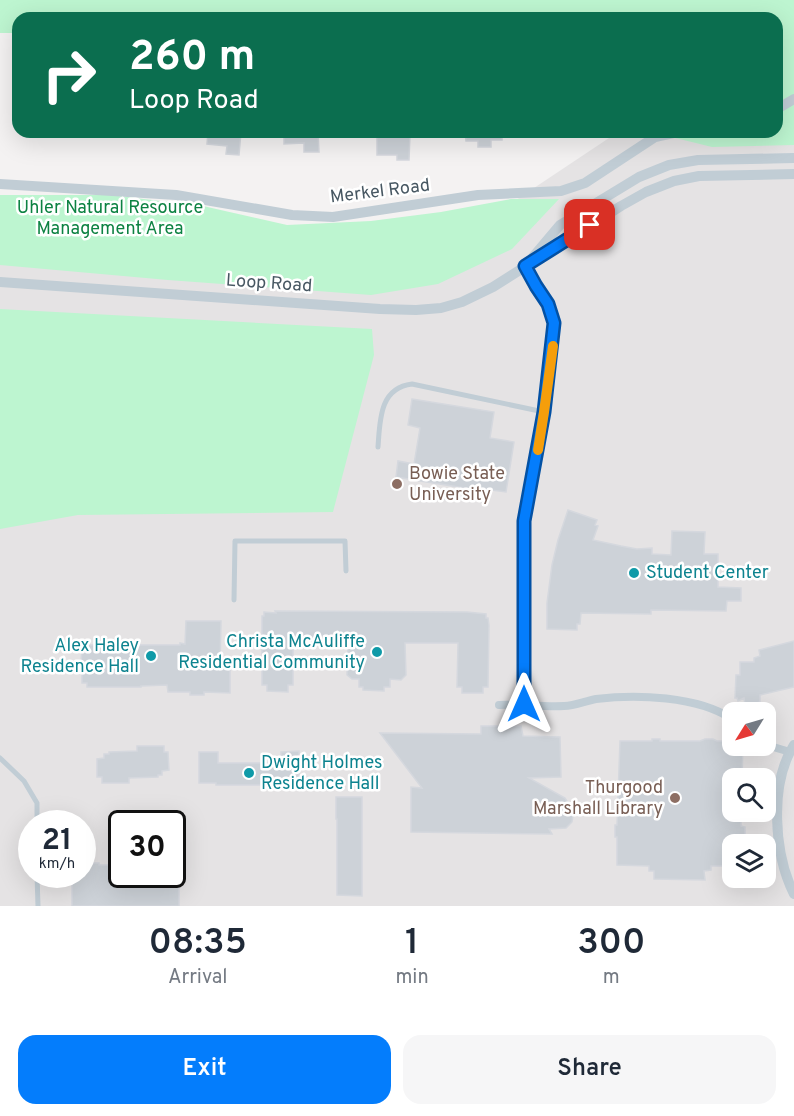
<!DOCTYPE html>
<style>
body{margin:0;font-family:Overpass,sans-serif;background:#f6f6f7;color:#1f2937;height:100vh;display:flex;flex-direction:column;font-size:22px;white-space:nowrap}
*{box-sizing:border-box;margin:0}
p{font-size:20px;color:#747a83}
.icon{flex:none;width:33px;height:33px;fill:none;stroke:currentColor;stroke-width:2;stroke-linecap:round;stroke-linejoin:round}
.map{position:relative;height:906px;overflow:hidden}
.details{display:flex;flex-direction:column;background:#fff;flex:1}
.details>*{flex:none}
.guide{position:absolute;left:12px;top:12px;width:771px;height:126px;border-radius:18px;box-shadow:0 6px 24px #0002;background:#0b6e4f;color:#fff;overflow:hidden}
.needle{width:39px;rotate:233deg}
.controls{position:absolute;left:722px;top:702px;display:grid;gap:12px}
.controls a{display:grid;place-items:center;width:54px;height:54px;border-radius:12px;background:#fff;box-shadow:0 6px 24px #0002;font-size:30px}
.speed{position:absolute;left:18px;top:810px;display:flex;gap:12px;font-size:30px;font-weight:700;text-align:center}
.speed>*{display:grid;place-content:center;width:78px;height:78px;border-radius:50%;background:#fff;box-shadow:0 6px 24px #0002;line-height:1}
.speed small{font-size:15px;font-weight:400}
.speed .limit{border:3px solid #111;border-radius:9px;background:#fff;color:#111}
.pin{position:absolute;display:grid;place-items:center;width:51px;height:51px;color:#fff;margin:-26px;border-radius:12px;box-shadow:0 3px 9px #0006}
.me{position:absolute;width:66px;margin:-33px;rotate:0deg;stroke-linejoin:round;filter:drop-shadow(0 0 4px #0008)}
.turn{display:flex;align-items:center;gap:21px;height:126px;padding:0 18px;font-size:27px}
.turn .icon{width:78px;height:78px;stroke-width:2.5}
.turn b{display:block;font-size:42px;line-height:51px}
.eta{display:flex;justify-content:space-evenly;align-items:center;height:102px;text-align:center}
.eta b{font-size:36px;font-weight:600;line-height:42px}
.primary-button{display:flex;gap:12px;margin-top:auto;padding:12px 18px}
.primary-button a{flex:1;height:69px;border-radius:18px;background:#047dfc;color:#fff;font-size:24px;font-weight:600;line-height:69px;text-align:center}
.primary-button a+a{background:#f6f6f7;color:#1f2937}
.map>svg:first-child{display:block}
.education{fill:#e5e3e4;fill-rule:evenodd}
.green{fill:#bdf5d0}
.building{fill:#cdd2d8;stroke:#d5d8de;stroke-width:1.5}
.lines{fill:none;stroke-linecap:round;stroke-linejoin:round}
.service{stroke:#c1cdd5;stroke-width:5}
.pedestrian{stroke:#c1cdd5;stroke-width:8}
.minor{stroke:#c1cdd5;stroke-width:10}
.route-casing{stroke:#0351a4;stroke-width:15}
.route{stroke:#047dfc;stroke-width:10}
.slow{stroke:#f59e0b;stroke-width:10}
.education-dot{fill:#8d6e63;stroke:#fff;stroke-width:2}
.culture-dot{fill:#0f9aa8;stroke:#fff;stroke-width:2}
.labels{text-anchor:middle;dominant-baseline:central;stroke-width:5;stroke-linejoin:round;paint-order:stroke}
.street-label{font-size:18px;fill:#475762;stroke:#fff}
.park-label{font-size:18px;fill:#0c8242;stroke:#fff}
.education-label{font-size:18px;fill:#785e54;stroke:#fff;text-anchor:start}
.culture-label{font-size:18px;fill:#0d838f;stroke:#fff;text-anchor:start}
</style>
<div class="map">
<svg width="794" height="906" viewBox="0 0 794 906">
<rect width="100%" height="100%" fill="#f4f2f2"/>
<!-- education -->
<path class="education" d="M794,14V906H0V238L430,255L513,202L618,132H777ZM732,712H765V746H732ZM732,778H765V812H732ZM32,824H82V874H32ZM122,824H172V874H122ZM732,844H765V878H732Z"/>
<!-- green -->
<path class="green" d="M0,0H794V145L712,147L651,132H777V18H18V33H0Z
M0,195H110L203,206L287,225L371,221L441,212L511,199H559L512,249L438,284L371,295L168,280L0,265Z
M0,309L372,329L374,355L333,512L78,515L0,529Z"/>
<!-- building -->
<path class="building" d="M208,132H241L239,155L226,154L227,146L207,144Z
M284,132H318L319,152H304V143L284,144Z
M388,132H399V134H410L409,160H397V155H377V137H383Z
M465,132H502V140H491V147H478V141H466Z
M412,399L494,412L490,438L514,442L506,492L484,489V491L396,477L398,461L414,464L420,428L408,425Z
M568,510L597,520L595,525L598,526L593,540L621,546L637,549L652,548V554L671,555L672,531L705,532L704,554H718V587L741,588V601H727L726,611L651,610V614L581,613L580,624H577V630L547,629V603L552,565L558,540Z
M275,611L467,612L486,614V618H488L489,625L488,687H483V693H462V687H457L458,643H405L406,675L401,680L390,679V687H384V691L363,690V687H359V679H352L347,675L348,643L293,642V685H288V692L267,691V685H262V616H264V612L276,613Z
M186,621H221L220,667H230V693L204,692V695H190V692H168L167,685L141,686V687H87V683H82V674L75,667L81,662L82,649H88V645H180V643L185,644Z
M794,641V687L760,695V702L745,706L744,698L738,701L737,698H735L736,675H740V662H754V658L760,656L759,650Z
M481,726H521L523,736L560,737L561,777L529,778L565,798L571,807L573,815L572,822L566,828L549,829L552,834L411,832V787L422,788L380,733L481,734Z
M652,739H660V741H700L705,739H713L717,741H732V746H743L742,778H732V812H741V826L745,827V838L742,837L741,844H732V866H711V870L704,871L705,880L654,879V871H649V866L617,865V837H615V825H617L620,741H652Z
M137,746H164V752H168L169,770L162,771V775H158V777L129,778V783H102V777H97V759L104,758V754H109V752L137,751Z
M299,751V783H283V785H216V783H199V752H218V763H281V752Z
M336,797H362V896L337,895V819H336Z
M82,863H99V865H122V874H179V906H72V874H82Z"/>
<g class="lines">
<!-- service -->
<path class="service" d="M378,447C380,421 379,388 412,384L544,412
M234,600L235,541H345L346,571
M0,758L24,781L37,803V824
M37,874L38,906"/>
<!-- pedestrian -->
<path class="pedestrian" d="M499,705C520,704 542,707 564,706C575,706 585,701 596,699C636,694 698,696 732,719
M765,742L770,746L790,752"/>
<!-- minor -->
<path class="minor" d="M777,109L794,99
M0,184L176,195L292,215L333,217L478,195L561,191L585,183L655,137L678,132
M533,257L560,225L639,177L669,165L698,160L794,158
M0,282L380,309L416,310L441,308L462,302L493,287L621,206L646,192L674,181L699,176L794,174
M524,704V521L544,412L554,323L548,304L536,286L525,266
M794,745C769,784 774,854 794,894"/>
</g>
<g class="lines">
<defs>
<path id="route" d="M524,704V521L544,412L554,323L548,304L536,286L525,266L590,225"/>
</defs>
<!-- route casing -->
<use href="#route" class="route-casing"/>
<!-- route -->
<use href="#route" class="route"/>
<!-- slow -->
<path class="slow" d="M538,450L544,412L553,346"/>
</g>
<!-- markers -->
<g class="education-dot">
<circle cx="397" cy="484" r="6"/>
<circle cx="675" cy="798" r="6"/>
</g>
<g class="culture-dot">
<circle cx="634" cy="573" r="6"/>
<circle cx="377" cy="652" r="6"/>
<circle cx="151" cy="656" r="6"/>
<circle cx="249" cy="773" r="6"/>
</g>
<g class="labels">
<!-- street labels -->
<g class="street-label">
<text transform="translate(380 192) rotate(-7)">Merkel Road</text>
<text transform="translate(269 284) rotate(4)">Loop Road</text>
</g>
<!-- park labels -->
<g class="park-label">
<text x="110" y="208">Uhler Natural Resource<tspan x="110" dy="21">Management Area</tspan></text>
</g>
<!-- education labels -->
<g class="education-label">
<text x="409" y="474">Bowie State<tspan x="409" dy="21">University</tspan></text>
<text x="663" y="788" text-anchor="end">Thurgood<tspan x="663" dy="21">Marshall Library</tspan></text>
</g>
<!-- culture labels -->
<g class="culture-label">
<text x="646" y="573">Student Center</text>
<text x="365" y="642" text-anchor="end">Christa McAuliffe<tspan x="365" dy="21">Residential Community</tspan></text>
<text x="139" y="646" text-anchor="end">Alex Haley<tspan x="139" dy="21">Residence Hall</tspan></text>
<text x="261" y="763">Dwight Holmes<tspan x="261" dy="21">Residence Hall</tspan></text>
</g>
</g>
</svg>
<div class="controls">
<a><svg class="needle" viewBox="-14 -14 28 28"><path d="M0-13l5 13h-10z" fill="#e53935"/><path d="M0 13l5-13h-10z" fill="#747a83"/></svg></a>
<a><svg class="icon" aria-label="search" viewBox="0 0 24 24"><circle cx="10" cy="10" r="6"/><path d="M15 15l6 6"/></svg></a>
<a><svg class="icon" aria-label="layers" viewBox="0 0 24 24"><path d="M12 4l9 5-9 5-9-5zM3 14l9 5 9-5"/></svg></a>
</div>
<div class="speed"><div>21<small>km/h</small></div><div class="limit">30</div></div>
<div class="pin" style="left:590px;top:225px;background:#d93025"><svg class="icon" aria-label="arrive" viewBox="0 0 24 24"><path d="M6 21V4h12l-3 4 3 4H6"/></svg></div>
<svg class="me" style="left:524px;top:704px" viewBox="-20 -20 40 40"><path d="M0-17L14 15 0 8-14 15z" fill="#047dfc" stroke="#fff" stroke-width="4"/></svg>
<div class="guide">
<div class="turn"><svg class="icon" aria-label="right" viewBox="0 0 24 24"><path d="M7 20v-9h11M14 6l5 5-5 5"/></svg><div><b>260 m</b>Loop Road</div></div>
</div>
</div>
<section class="details">
<div class="eta">
<div><b>08:35</b><p>Arrival</p></div>
<div><b>1</b><p>min</p></div>
<div><b>300</b><p>m</p></div>
</div>
<div class="primary-button"><a>Exit</a><a>Share</a></div>
</section>
